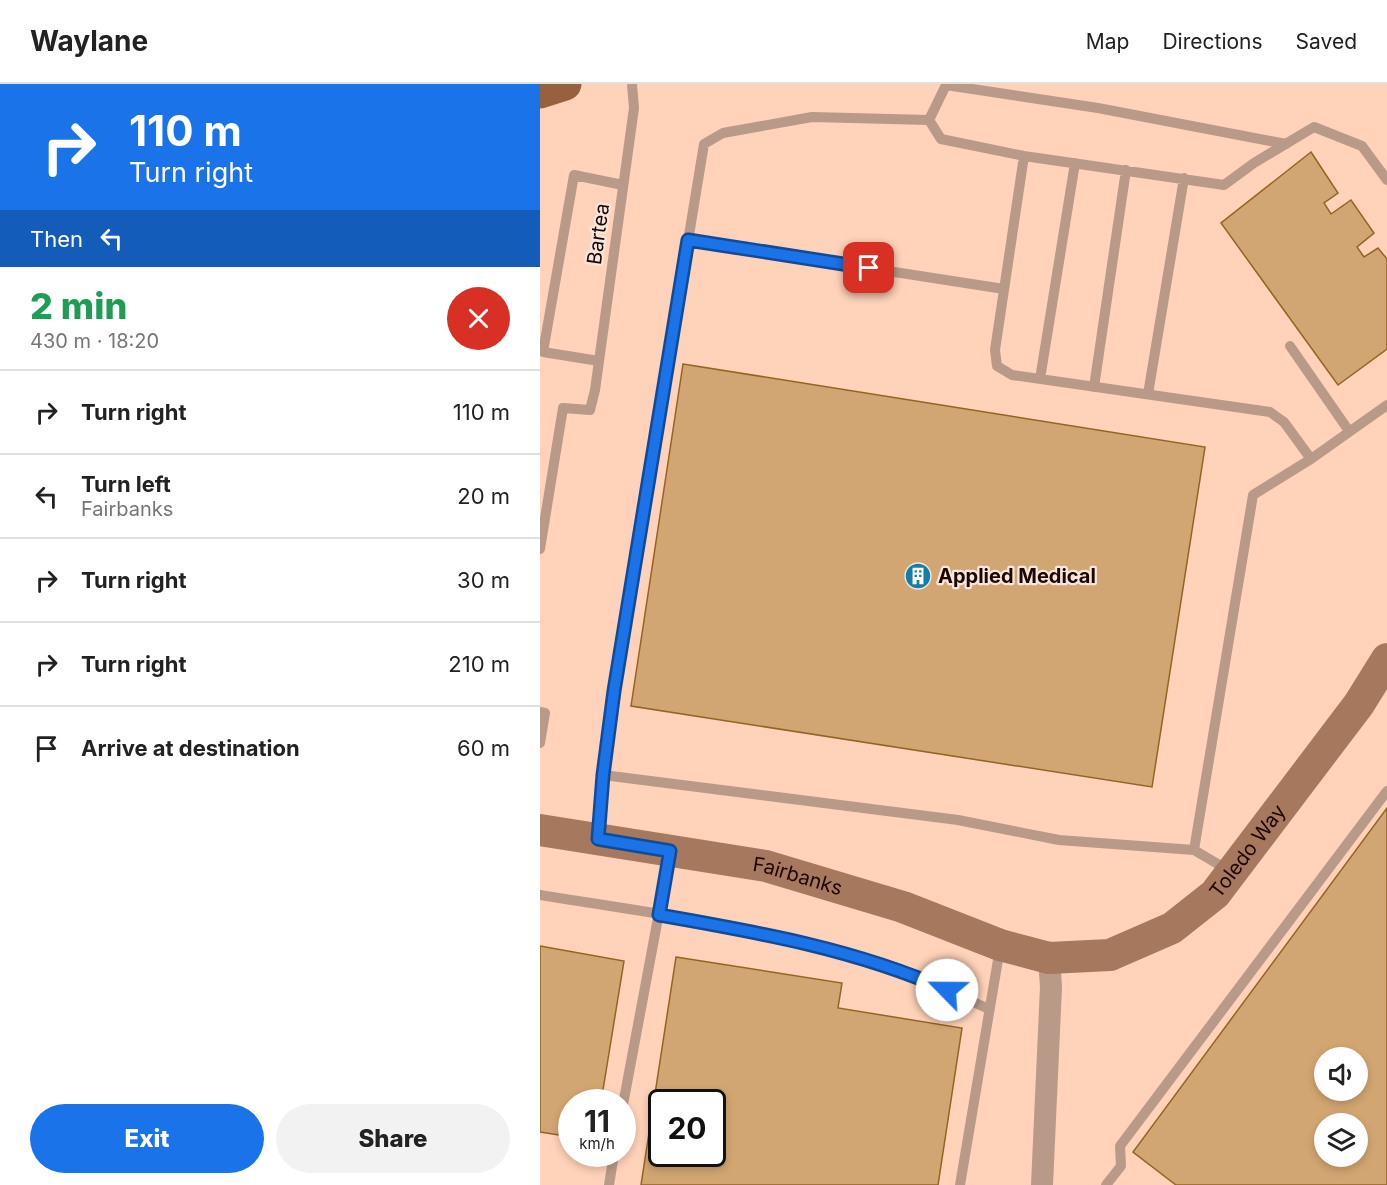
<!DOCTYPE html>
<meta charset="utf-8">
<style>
body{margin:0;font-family:Inter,sans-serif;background:#f2f2f2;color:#222;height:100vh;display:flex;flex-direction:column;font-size:22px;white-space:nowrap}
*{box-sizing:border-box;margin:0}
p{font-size:20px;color:#767676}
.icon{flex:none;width:33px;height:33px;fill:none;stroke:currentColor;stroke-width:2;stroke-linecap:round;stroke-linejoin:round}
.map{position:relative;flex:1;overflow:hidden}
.panel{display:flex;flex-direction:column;background:#fff;width:540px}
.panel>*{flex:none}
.banner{background:#1a73e8;color:#fff;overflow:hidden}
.controls{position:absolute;left:774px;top:963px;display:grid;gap:12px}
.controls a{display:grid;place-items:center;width:54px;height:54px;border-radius:50%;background:#fff;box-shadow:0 3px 9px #0003;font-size:30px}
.speed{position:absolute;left:18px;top:1005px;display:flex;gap:12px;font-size:30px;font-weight:700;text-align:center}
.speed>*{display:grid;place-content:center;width:78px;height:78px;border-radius:50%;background:#fff;box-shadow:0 3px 9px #0003;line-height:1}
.speed small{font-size:15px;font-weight:400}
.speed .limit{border:3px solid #111;border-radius:9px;background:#fff;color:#111}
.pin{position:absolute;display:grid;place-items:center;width:51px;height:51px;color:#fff;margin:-26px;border-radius:12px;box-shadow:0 3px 9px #0006}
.me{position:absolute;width:66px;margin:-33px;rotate:293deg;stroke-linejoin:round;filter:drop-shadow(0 0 4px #0008)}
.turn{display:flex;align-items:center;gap:21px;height:126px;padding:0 30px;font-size:27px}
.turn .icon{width:78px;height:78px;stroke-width:2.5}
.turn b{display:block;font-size:42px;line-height:51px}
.then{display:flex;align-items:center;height:57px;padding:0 30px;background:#0003;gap:12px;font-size:22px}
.round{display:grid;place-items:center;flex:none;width:63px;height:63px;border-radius:32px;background:#f2f2f2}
.overview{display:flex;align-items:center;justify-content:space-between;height:102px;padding:0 30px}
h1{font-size:36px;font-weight:800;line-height:45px;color:#1e9e55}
.primary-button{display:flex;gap:12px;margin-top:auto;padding:12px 30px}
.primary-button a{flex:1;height:69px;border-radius:36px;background:#1a73e8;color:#fff;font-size:24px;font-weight:800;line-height:69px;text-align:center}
.primary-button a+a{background:#f2f2f2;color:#222}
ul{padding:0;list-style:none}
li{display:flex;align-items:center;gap:18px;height:84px;padding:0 30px;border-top:2px solid #e0e0e0}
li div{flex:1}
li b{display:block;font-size:22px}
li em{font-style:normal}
header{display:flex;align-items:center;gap:36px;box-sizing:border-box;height:84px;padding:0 30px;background:#fff;border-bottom:2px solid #e0e0e0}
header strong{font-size:28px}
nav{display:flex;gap:33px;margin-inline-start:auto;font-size:21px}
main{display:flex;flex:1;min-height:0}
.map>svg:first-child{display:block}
.building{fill:#d2a672;stroke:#946422;stroke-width:1.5;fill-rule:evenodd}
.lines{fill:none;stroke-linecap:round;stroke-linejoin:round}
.lane{stroke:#b99988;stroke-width:10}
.street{stroke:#b99988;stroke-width:22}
.secondary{stroke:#a6785e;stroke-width:32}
.primary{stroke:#97603f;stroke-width:33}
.route-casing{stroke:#114b97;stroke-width:15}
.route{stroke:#1a73e8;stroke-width:10}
.labels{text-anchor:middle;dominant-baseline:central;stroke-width:4.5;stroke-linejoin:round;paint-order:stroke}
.street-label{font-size:20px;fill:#1e0600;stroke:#f6e6de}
.poi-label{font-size:20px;font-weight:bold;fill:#1e0600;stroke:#f6e6de;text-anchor:start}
</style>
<header>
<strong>Waylane</strong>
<nav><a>Map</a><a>Directions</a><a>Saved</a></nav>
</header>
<main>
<section class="panel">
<div class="banner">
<div class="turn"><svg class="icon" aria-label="right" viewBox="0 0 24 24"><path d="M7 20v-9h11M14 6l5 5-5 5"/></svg><div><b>110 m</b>Turn right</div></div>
<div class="then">Then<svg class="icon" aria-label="left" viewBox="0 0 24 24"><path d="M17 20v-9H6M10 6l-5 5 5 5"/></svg></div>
</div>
<div class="overview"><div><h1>2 min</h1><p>430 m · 18:20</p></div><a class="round" style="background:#d93025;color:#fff"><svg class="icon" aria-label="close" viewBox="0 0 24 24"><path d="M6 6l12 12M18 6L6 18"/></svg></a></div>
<ul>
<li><svg class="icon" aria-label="right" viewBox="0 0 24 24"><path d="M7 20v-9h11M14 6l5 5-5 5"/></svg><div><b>Turn right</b></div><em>110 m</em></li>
<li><svg class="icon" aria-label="left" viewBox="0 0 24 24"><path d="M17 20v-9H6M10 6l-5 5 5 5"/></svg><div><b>Turn left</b><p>Fairbanks</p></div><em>20 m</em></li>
<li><svg class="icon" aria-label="right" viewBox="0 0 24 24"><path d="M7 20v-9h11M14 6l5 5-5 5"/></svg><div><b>Turn right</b></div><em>30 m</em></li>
<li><svg class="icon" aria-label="right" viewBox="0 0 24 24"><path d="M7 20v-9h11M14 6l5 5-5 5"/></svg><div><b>Turn right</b></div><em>210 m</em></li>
<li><svg class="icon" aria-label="arrive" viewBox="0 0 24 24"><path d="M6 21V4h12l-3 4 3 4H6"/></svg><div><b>Arrive at destination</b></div><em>60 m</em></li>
</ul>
<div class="primary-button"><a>Exit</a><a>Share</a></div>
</section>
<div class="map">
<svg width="847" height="1101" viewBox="0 0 847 1101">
<rect width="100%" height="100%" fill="#ffd2b9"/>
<!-- building -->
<path class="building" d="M771,68L798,109L784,119L791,130L811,116L834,149L817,163L824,173L838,164L847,175V265L798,301L681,139Z
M143,280L665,363L612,703L91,622Z
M847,724V1101H636L593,1068ZM784,974H818V1006H784ZM784,1040H818V1072H784Z
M0,862L84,877L61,1018H32V1053L0,1048Z
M136,873L302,899L298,924L422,944L398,1101H101ZM122,1018H172V1070H122Z"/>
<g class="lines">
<!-- lane -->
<path class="lane" d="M746,60L558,24L406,1L389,36L401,55L484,72L684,101L714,79L774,43L822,62L847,96
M484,72L455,266L457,282L472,291L730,328L744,338L771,375
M148,156L464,205
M750,262L809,347
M59,277L3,268L34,91L83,101
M500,295L535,79
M554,303L586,86
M608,310L644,94
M0,465L23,324L50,326L55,306L94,24L92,0
M0,628L5,629L0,659
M63,691L74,607L164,60L183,49L272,33L389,36
M58,751L63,691L418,736L519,756L654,766
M688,786L654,766L713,411L771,375L847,321
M0,811C73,823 148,833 221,848C300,864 376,892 449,925
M82,1026L130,770
M69,1101L74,1070
M420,1101L460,864
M566,1101L581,1082L580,1062L847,707"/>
<!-- street -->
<path class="street" d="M502,1101L511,903L509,874"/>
<!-- secondary -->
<path class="secondary" id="s1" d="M0,746L226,782L363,823L460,861L509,874L570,871L632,844L675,810L819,620L847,575"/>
<!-- primary -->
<path class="primary" d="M0,8L25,0"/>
</g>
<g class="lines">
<defs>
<path id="route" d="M329,184L148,156L74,607L63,691L58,755L130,767L119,831C216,848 315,865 407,906"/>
</defs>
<!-- route casing -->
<use href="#route" class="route-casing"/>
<!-- route -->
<use href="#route" class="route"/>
</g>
<!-- icons -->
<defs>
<symbol id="building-disc" viewBox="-11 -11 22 22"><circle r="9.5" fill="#137fa8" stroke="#f6e6de"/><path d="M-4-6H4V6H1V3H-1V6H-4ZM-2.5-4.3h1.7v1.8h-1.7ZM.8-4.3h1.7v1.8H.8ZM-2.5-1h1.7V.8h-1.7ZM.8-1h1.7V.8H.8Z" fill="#fff"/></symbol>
</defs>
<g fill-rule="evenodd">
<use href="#building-disc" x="363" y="477" width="30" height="30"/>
</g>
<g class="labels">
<!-- street labels -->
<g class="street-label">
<text transform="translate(58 150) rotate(-82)">Bartea</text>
<text stroke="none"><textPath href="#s1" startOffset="764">Toledo Way</textPath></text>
<text stroke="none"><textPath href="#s1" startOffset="262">Fairbanks</textPath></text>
</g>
<!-- poi labels -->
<g class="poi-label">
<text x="398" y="492">Applied Medical</text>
</g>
</g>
</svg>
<div class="controls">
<a><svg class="icon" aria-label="sound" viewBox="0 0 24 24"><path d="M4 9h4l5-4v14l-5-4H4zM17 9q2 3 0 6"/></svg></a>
<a><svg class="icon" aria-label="layers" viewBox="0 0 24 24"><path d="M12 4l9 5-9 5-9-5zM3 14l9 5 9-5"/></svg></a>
</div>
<div class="speed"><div>11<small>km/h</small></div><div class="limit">20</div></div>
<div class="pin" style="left:329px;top:184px;background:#d93025"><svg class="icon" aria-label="arrive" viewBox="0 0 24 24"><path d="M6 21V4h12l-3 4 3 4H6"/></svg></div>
<svg class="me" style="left:407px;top:906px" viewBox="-20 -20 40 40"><circle r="19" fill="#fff"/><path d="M0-13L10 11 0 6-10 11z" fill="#1a73e8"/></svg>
</div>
</main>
